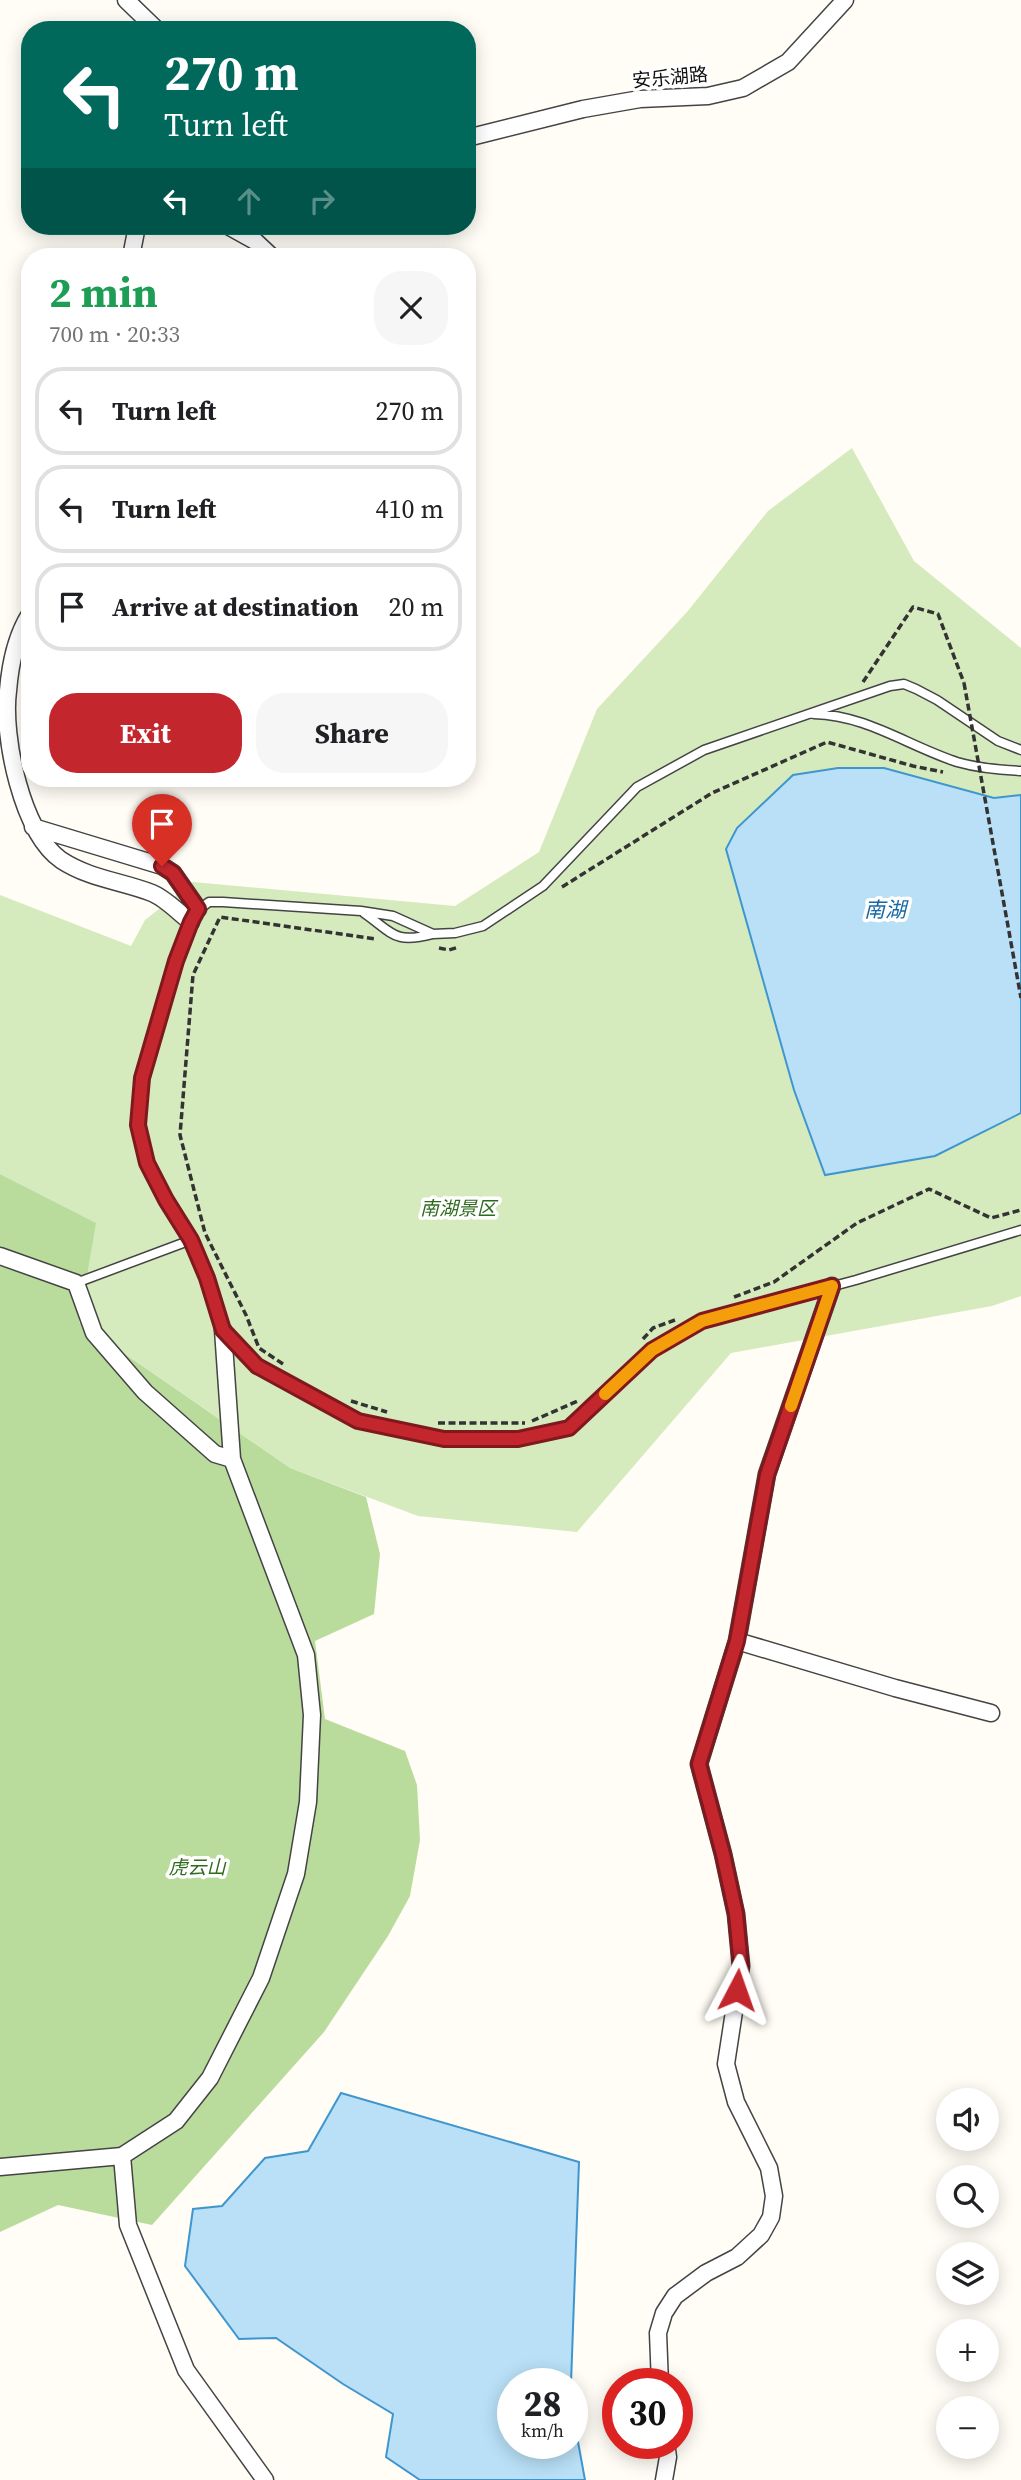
<!DOCTYPE html>
<meta charset="utf-8">
<style>
body{margin:0;font-family:"Source Serif 4","Noto Sans SC",serif;background:#f6f6f6;color:#202124;height:100vh;display:flex;flex-direction:column;font-size:26px;white-space:nowrap}
*{box-sizing:border-box;margin:0}
p{font-size:23px;color:#757577}
.icon{flex:none;width:38px;height:38px;fill:none;stroke:currentColor;stroke-width:2;stroke-linecap:round;stroke-linejoin:round}
.map{position:relative;flex:1;overflow:hidden}
.panel{position:absolute;left:21px;top:248px;width:455px;height:539px;display:flex;flex-direction:column;background:#fff;border-radius:28px;box-shadow:0 4px 18px #0003}
.panel>*{flex:none}
.guide{position:absolute;left:21px;top:21px;width:455px;height:214px;border-radius:28px;box-shadow:0 4px 18px #0003;background:#00695c;color:#fff;overflow:hidden}
.fabs{position:absolute;left:936px;top:2088px;display:grid;gap:14px}
.fabs a{display:grid;place-items:center;width:63px;height:63px;border-radius:50%;background:#fff;box-shadow:0 4px 18px #0003;font-size:35px}
.speed{position:absolute;left:497px;top:2368px;display:flex;gap:14px;font-size:35px;font-weight:700;text-align:center}
.speed>*{display:grid;place-content:center;width:91px;height:91px;border-radius:50%;background:#fff;box-shadow:0 4px 18px #0003;line-height:1}
.speed small{font-size:18px;font-weight:400}
.speed .limit{border:10px solid #d22;background:#fff;color:#111}
.pin{position:absolute;display:grid;place-items:center;width:60px;height:60px;color:#fff;margin:-72px -30px;border-radius:50% 50% 50% 0;rotate:-45deg;box-shadow:0 0 7px #0007}
.pin .icon{rotate:45deg}
.me{position:absolute;width:77px;margin:-38px;rotate:4deg;stroke-linejoin:round;filter:drop-shadow(0 0 5px #0008)}
.turn{display:flex;align-items:center;gap:24px;height:147px;padding:0 28px;font-size:32px}
.turn .icon{width:91px;height:91px;stroke-width:2.5}
.turn b{display:block;font-size:49px;line-height:60px}
.lanes{display:flex;align-items:center;height:66px;padding:0 28px;background:#0003;justify-content:center;gap:35px;direction:ltr}
.lanes .off{opacity:.35}
.round{display:grid;place-items:center;flex:none;width:74px;height:74px;border-radius:28px;background:#f6f6f6}
.headline{display:flex;align-items:center;justify-content:space-between;height:119px;padding:0 28px}
h1{font-size:42px;font-weight:700;line-height:52px;color:#1e9e55}
.primary-button{display:flex;gap:14px;margin-top:auto;padding:14px 28px}
.primary-button a{flex:1;height:80px;border-radius:28px;background:#c4262e;color:#fff;font-size:28px;font-weight:700;line-height:80px;text-align:center}
.primary-button a+a{background:#f6f6f6;color:#202124}
ul{padding:0;list-style:none}
li{display:flex;align-items:center;gap:21px;height:88px;margin:0 14px 10px;padding:0 14px;border:4px solid #e0e0e0;border-radius:28px}
li div{flex:1}
li b{display:block;font-size:26px}
li em{font-style:normal}
.map>svg:first-child{display:block}
.green{fill:#d5ebbd}
.forest{fill:#b9dc9c}
.water{fill:#b9e0f7;stroke:#3f96cf;stroke-width:2}
.lines{fill:none;stroke-linecap:round;stroke-linejoin:round}
.service-casing{stroke:#444;stroke-width:11}
.minor-casing{stroke:#444;stroke-width:19}
.path{stroke:#333;stroke-width:3.5;stroke-dasharray:7 3.5;stroke-linecap:butt}
.service{stroke:#fff;stroke-width:8}
.minor{stroke:#fff;stroke-width:16}
.path-bridge{stroke:#333;stroke-width:3.5;stroke-dasharray:7 3.5;stroke-linecap:butt}
.route-casing{stroke:#7f191e;stroke-width:18}
.route{stroke:#c4262e;stroke-width:12}
.slow{stroke:#f59e0b;stroke-width:12}
.labels{text-anchor:middle;dominant-baseline:central;stroke-width:7;stroke-linejoin:round;paint-order:stroke}
.street-label{font-size:19px;fill:#111;stroke:#fff}
.park-label{font-size:19px;font-style:italic;fill:#2f6b1f;stroke:#fff}
.water-label{font-size:21px;font-style:italic;fill:#1768a6;stroke:#fff}
</style>
<div class="map">
<svg width="1021" height="2480" viewBox="0 0 1021 2480">
<rect width="100%" height="100%" fill="#fffdf5"/>
<!-- green -->
<path class="green" d="M852,448L914,561L1021,648V1296L992,1306L731,1353L577,1532L418,1516L290,1468L78,1321L95,1223L0,1174V895L131,946L145,920L193,882L455,906L539,852L597,709L687,612L768,511Z"/>
<!-- forest -->
<path class="forest" d="M0,1174L96,1223L79,1322L290,1468L366,1497L380,1554L374,1614L315,1641L325,1719L405,1751L417,1785L420,1840L410,1896L388,1936L324,2032L152,2225L58,2205L0,2232Z"/>
<!-- water -->
<path class="water" d="M838,768H884L994,798L1021,795V1113L935,1156L825,1175L794,1090L726,849L737,828L793,775Z
M341,2093L579,2162L571,2383L513,2384V2443H572V2409L585,2480H420L386,2457L393,2414L343,2384L276,2338L239,2339L185,2266L193,2209L222,2206L265,2158L308,2151Z"/>
<g class="lines">
<defs>
<path id="service" d="M814,714C866,715 908,746 957,762C978,768 999,770 1021,771
M198,910L209,902H223L361,911L393,916L433,934L455,933L483,926L543,886L637,787L704,750L890,686L904,684L916,689L937,700L998,741L1021,750
M364,913C394,934 394,944 433,934
M191,921L176,961L142,1078L138,1125L147,1163L166,1200L191,1240L207,1277L223,1330L257,1366L358,1421L444,1439H518L569,1428L652,1350L702,1321L856,1280L1021,1230
M76,1283L191,1240"/>
<path id="minor" d="M126,0L157,30
M467,138L583,109L640,99L708,96L743,88L788,62L845,0
M228,226L255,241L272,257
M131,257L137,226
M30,614C16,636 10,666 8,691C2,736 22,833 61,860C90,879 121,881 152,893C165,898 179,913 191,922
M33,827L162,866L173,873L198,909
M0,1256L76,1283L94,1333L145,1392L215,1454L232,1459
M737,1641L895,1688L991,1713
M122,2156L128,2225L186,2370L265,2480
M0,2167L122,2156L176,2121L210,2078L261,1978L296,1874L308,1802L312,1715L306,1655L232,1459L223,1330
M660,2384L658,2333L664,2313L675,2296L706,2273L737,2257L761,2235L771,2217L774,2196L769,2168L736,2102L726,2064L741,1966L736,1914L723,1854L699,1764L737,1641L767,1474L832,1286
M664,2480L668,2457L666,2443"/>
</defs>
<!-- service casing -->
<use href="#service" class="service-casing"/>
<!-- minor casing -->
<use href="#minor" class="minor-casing"/>
<!-- path -->
<path class="path" d="M863,682L913,607L938,614L964,683
M562,887L712,793L827,742L913,766L943,772
M439,948L449,950L459,947
M734,1297L774,1282L857,1223L929,1189L991,1218L1021,1210
M643,1339L653,1328L675,1320
M283,1364L259,1348L246,1315L205,1233L180,1135L193,975L220,917L376,939
M351,1401L387,1412
M532,1421L580,1400
M438,1423H525"/>
<!-- service -->
<use href="#service" class="service"/>
<!-- minor -->
<use href="#minor" class="minor"/>
<!-- path-bridge -->
<path class="path-bridge" d="M964,683L1021,998"/>
</g>
<g class="lines">
<defs>
<path id="route" d="M162,866L173,873L198,909L191,922L176,961L142,1078L138,1125L147,1163L166,1200L191,1240L207,1278L223,1330L257,1366L358,1421L444,1439H518L569,1428L652,1350L702,1321L832,1286L767,1475L737,1641L699,1764L723,1854L736,1914L741,1966L737,1990"/>
</defs>
<!-- route casing -->
<use href="#route" class="route-casing"/>
<!-- route -->
<use href="#route" class="route"/>
<!-- slow -->
<path class="slow" d="M605,1394L652,1350L702,1321L832,1286L791,1406"/>
</g>
<g class="labels">
<!-- street labels -->
<g class="street-label">
<text transform="translate(670 77) rotate(-5)">安乐湖路</text>
</g>
<!-- park labels -->
<g class="park-label">
<text x="458" y="1208">南湖景区</text>
<text x="197" y="1867">虎云山</text>
</g>
<!-- water labels -->
<g class="water-label">
<text x="885" y="909">南湖</text>
</g>
</g>
</svg>
<div class="fabs">
<a><svg class="icon" aria-label="sound" viewBox="0 0 24 24"><path d="M4 9h4l5-4v14l-5-4H4zM17 9q2 3 0 6"/></svg></a>
<a><svg class="icon" aria-label="search" viewBox="0 0 24 24"><circle cx="10" cy="10" r="6"/><path d="M15 15l6 6"/></svg></a>
<a><svg class="icon" aria-label="layers" viewBox="0 0 24 24"><path d="M12 4l9 5-9 5-9-5zM3 14l9 5 9-5"/></svg></a>
<a>+</a>
<a>−</a>
</div>
<div class="speed"><div>28<small>km/h</small></div><div class="limit">30</div></div>
<div class="pin" style="left:162px;top:866px;background:#d93025"><svg class="icon" aria-label="arrive" viewBox="0 0 24 24"><path d="M6 21V4h12l-3 4 3 4H6"/></svg></div>
<svg class="me" style="left:737px;top:1990px" viewBox="-20 -20 40 40"><path d="M0-17L14 15 0 8-14 15z" fill="#c4262e" stroke="#fff" stroke-width="4"/></svg>
<div class="guide">
<div class="turn"><svg class="icon" aria-label="left" viewBox="0 0 24 24"><path d="M17 20v-9H6M10 6l-5 5 5 5"/></svg><div><b>270 m</b>Turn left</div></div>
<div class="lanes"><svg class="icon" aria-label="left" viewBox="0 0 24 24"><path d="M17 20v-9H6M10 6l-5 5 5 5"/></svg><svg class="icon off" aria-label="ahead" viewBox="0 0 24 24"><path d="M12 20V5M6 11l6-6 6 6"/></svg><svg class="icon off" aria-label="right" viewBox="0 0 24 24"><path d="M7 20v-9h11M14 6l5 5-5 5"/></svg></div>
</div>
<section class="panel">
<div class="headline"><div><h1>2 min</h1><p>700 m · 20:33</p></div><a class="round"><svg class="icon" aria-label="close" viewBox="0 0 24 24"><path d="M6 6l12 12M18 6L6 18"/></svg></a></div>
<ul>
<li><svg class="icon" aria-label="left" viewBox="0 0 24 24"><path d="M17 20v-9H6M10 6l-5 5 5 5"/></svg><div><b>Turn left</b></div><em>270 m</em></li>
<li><svg class="icon" aria-label="left" viewBox="0 0 24 24"><path d="M17 20v-9H6M10 6l-5 5 5 5"/></svg><div><b>Turn left</b></div><em>410 m</em></li>
<li><svg class="icon" aria-label="arrive" viewBox="0 0 24 24"><path d="M6 21V4h12l-3 4 3 4H6"/></svg><div><b>Arrive at destination</b></div><em>20 m</em></li>
</ul>
<div class="primary-button"><a>Exit</a><a>Share</a></div>
</section>
</div>
